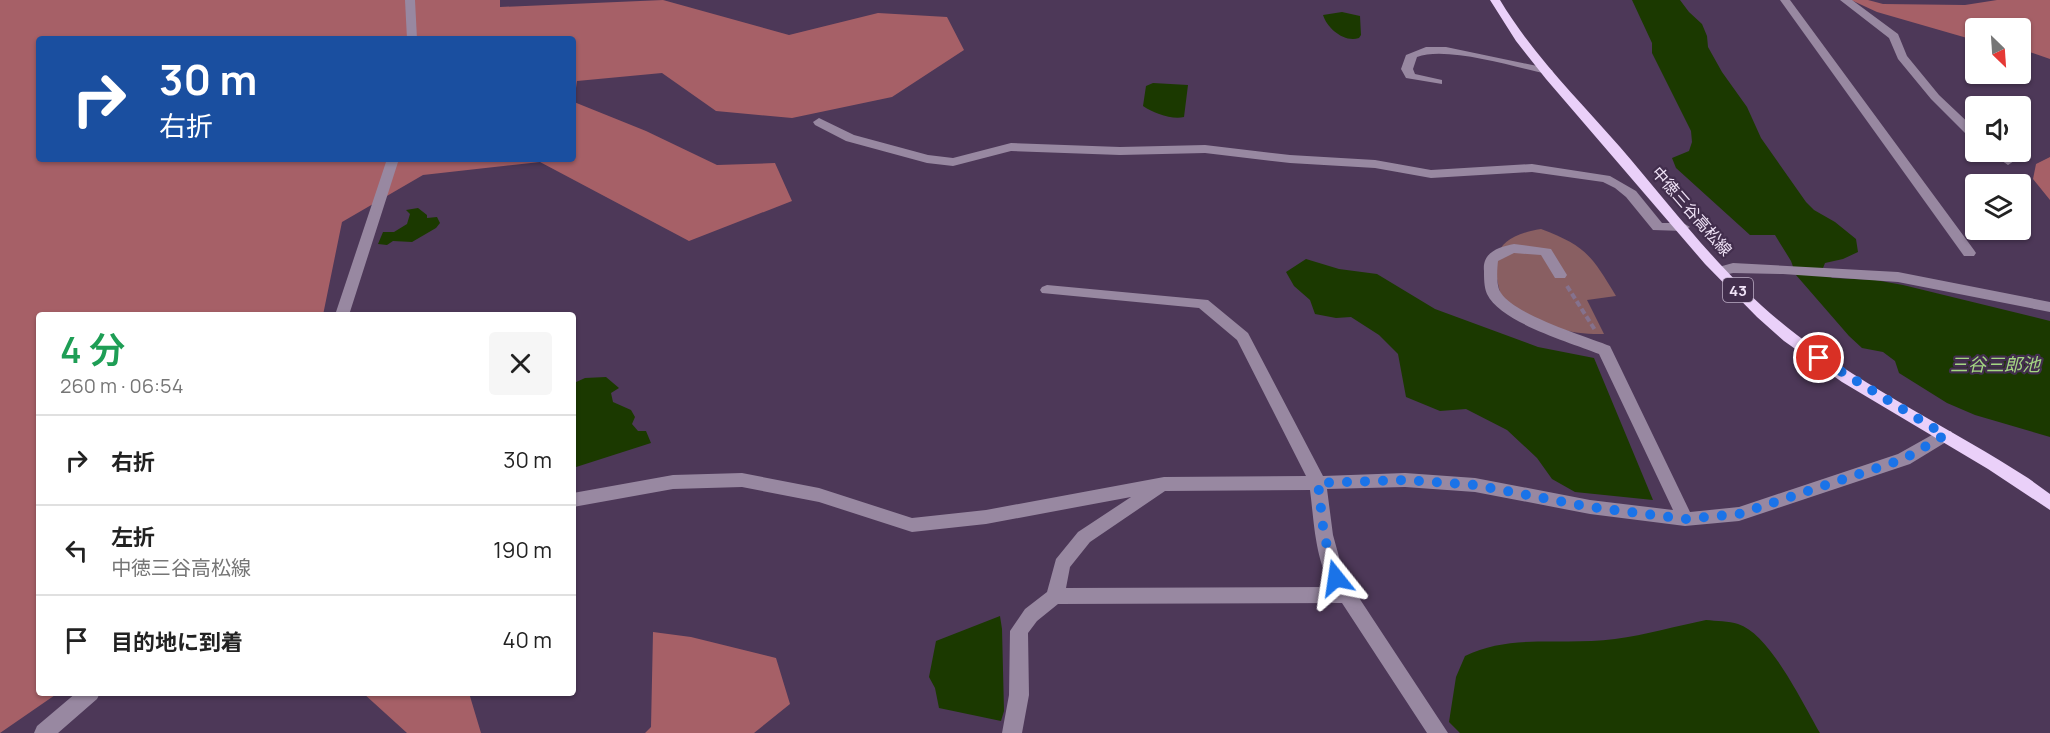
<!DOCTYPE html>
<html lang="ja">
<meta charset="utf-8">
<style>
body{margin:0;font-family:Manrope,"Noto Sans JP",sans-serif;background:#f6f6f6;color:#222;height:100vh;display:flex;flex-direction:column;font-size:22px;white-space:nowrap}
*{box-sizing:border-box;margin:0}
p{font-size:20px;color:#767676}
.icon{flex:none;width:33px;height:33px;fill:none;stroke:currentColor;stroke-width:2;stroke-linecap:round;stroke-linejoin:round}
.map{position:relative;flex:1;overflow:hidden}
.panel{position:absolute;left:36px;top:312px;width:540px;height:384px;display:flex;flex-direction:column;background:#fff;border-radius:6px;box-shadow:0 2px 4px #0004}
.panel>*{flex:none}
.hud{position:absolute;left:36px;top:36px;width:540px;height:126px;border-radius:6px;box-shadow:0 2px 4px #0004;background:#1a4fa0;color:#fff;overflow:hidden}
.needle{width:39px;rotate:155deg}
.buttons{position:absolute;left:1965px;top:18px;display:grid;gap:12px}
.buttons a{display:grid;place-items:center;width:66px;height:66px;border-radius:6px;background:#fff;box-shadow:0 2px 4px #0004;font-size:30px}
.pin{position:absolute;display:grid;place-items:center;width:51px;height:51px;color:#fff;margin:-26px;border:3px solid #fff;border-radius:50%;box-shadow:0 2px 6px #0007}
.me{position:absolute;width:66px;margin:-33px;rotate:345deg;stroke-linejoin:round;filter:drop-shadow(0 0 4px #0008)}
.turn{display:flex;align-items:center;gap:21px;height:126px;padding:0 24px;font-size:27px}
.turn .icon{width:78px;height:78px;stroke-width:2.5}
.turn b{display:block;font-size:42px;line-height:51px}
.round{display:grid;place-items:center;flex:none;width:63px;height:63px;border-radius:6px;background:#f6f6f6}
.head{display:flex;align-items:center;justify-content:space-between;height:102px;padding:0 24px}
h1{font-size:36px;font-weight:600;line-height:45px;color:#1e9e55}
ul{padding:0;list-style:none}
li{display:flex;align-items:center;gap:18px;height:90px;padding:0 24px;border-top:2px solid #e0e0e0}
li div{flex:1}
li b{display:block;font-size:22px}
li em{font-style:normal}
.map>svg:first-child{display:block}
.green{fill:#895f62}
.forest{fill:#a66067;fill-rule:evenodd}
.water{fill:#1b3900}
.lines{fill:none;stroke-linecap:round;stroke-linejoin:round}
.path{stroke:#85728e;stroke-width:4;stroke-dasharray:6 3;stroke-linecap:butt}
.minor{fill:#9888a1;fill-rule:evenodd}
.major{fill:#ead0f9;fill-rule:evenodd}
.route{stroke:#1a73e8;stroke-width:10;stroke-dasharray:0 18}
.labels{text-anchor:middle;dominant-baseline:central;stroke-width:4.5;stroke-linejoin:round;paint-order:stroke}
.shield{fill:#422e4d;stroke:#bbacc3;stroke-width:1.5}
.shield-label{font-size:15px;font-weight:bold;fill:#efe2f6}
.street-label{font-size:16px;fill:#efe2f6;stroke:#422e4d}
.water-label{font-size:18px;font-style:italic;fill:#a4d683;stroke:#422e4d}
</style>
<div class="map">
<svg width="2050" height="733" viewBox="0 0 2050 733">
<rect width="100%" height="100%" fill="#4d3858"/>
<!-- green -->
<path class="green" d="M1541,229C1586,246 1592,256 1616,296L1587,300L1604,334C1562,335 1538,322 1503,302C1489,258 1493,237 1541,229Z"/>
<!-- forest -->
<path class="forest" d="M0,0H500V7L663,0L789,35L878,13L947,17L964,50L892,97L792,118L716,111L662,73L577,81L574,102L646,131L717,165L775,163L792,201L689,241L540,162L423,175L342,222L323,315H39V693H58L0,733ZM39,39H573V159H39Z
M1851,0H1868L1883,4L1965,5L1997,0H2050V59L2021,49L2020,28H1976L1974,40L1877,12Z
M2050,157V200L2033,179L2036,164Z
M653,632L691,637L776,658L790,704L754,733H645L651,727Z
M363,693H469L481,733H407Z"/>
<!-- water -->
<path class="water" d="M1632,0H1680L1689,12L1702,24L1707,36L1708,47L1722,72L1747,107L1761,138L1806,202L1814,210L1835,222L1856,239L1858,252L1843,259L1825,263L1823,268L1832,278L1875,280L1903,285L2050,321V437L1975,415L1947,403L1899,373L1895,361L1883,352L1862,348L1849,336L1796,275L1791,261L1775,235H1750L1676,168L1672,158L1689,151L1692,142L1691,131L1652,53V43Z
M1342,12L1360,16L1361,35L1359,38C1344,43 1327,28 1323,15Z
M1153,83L1188,85L1184,117C1172,120 1153,113 1143,106L1146,86Z
M418,208L427,215V218L437,217L440,223L436,228L412,242L393,241L387,245L378,244L383,232H394L407,224L410,214L406,210Z
M1306,259L1339,269L1377,274L1435,309L1538,347L1594,358L1653,500L1575,492L1552,479L1537,458L1507,430L1466,409L1440,411L1406,397L1398,354L1379,335L1351,317L1336,318L1315,314L1310,300L1294,286L1286,272Z
M606,377L619,388L611,393L613,402L631,410L635,417L632,424L638,431H646L651,443L573,468L574,383L585,378Z
M1000,616L1002,629L1004,711L1001,721L939,708L935,688L929,677L936,641Z
M1706,620C1716,621 1729,621 1738,624C1770,634 1803,704 1820,733H1460L1449,722L1456,677L1465,656C1512,633 1565,646 1615,639C1646,635 1676,626 1706,620Z"/>
<g class="lines">
<!-- path -->
<path class="path" d="M1567,286L1595,330"/>
<!-- minor -->
<path class="minor" d="M405,0H415L417,39H407Z
M1780,0H1790L1974,250L1976,253L1974,256H1964Z
M1840,0H1852L1898,34L1907,56L1939,95L1976,130V141L1972,140L1931,99L1898,59L1889,38Z
M1426,47H1446L1547,68L1553,71L1547,74C1514,67 1447,46 1417,57L1413,69L1415,74L1442,80V84L1406,78L1401,69L1406,55Z
M819,118L854,135L928,155L953,158L1011,143L1120,147L1205,145L1290,155L1375,160L1431,170L1532,164L1610,176L1636,191L1662,223H1683L1690,227L1683,231L1653,230L1626,197L1615,188L1603,182L1532,172L1431,178L1375,168L1290,163L1205,153L1120,155L1011,151L953,166L927,163L846,141L815,125L813,122Z
M1989,152H2002L2014,161L2008,165Z
M387,159H399L349,315H335Z
M1514,244L1551,249L1567,275L1565,278H1555L1541,255L1514,253L1498,261C1497,270 1496,286 1501,293C1515,315 1585,336 1610,346L1690,512L1739,507L1898,454L1939,431H1951L1953,435L1951,439L1910,464L1739,521L1685,526L1590,514L1475,492L1405,487L1327,489L1333,535L1344,575L1448,733H1427L1342,603L1058,604L1037,621L1028,633L1029,695L1022,733H1002L1009,695L1010,631L1025,609L1047,592L1056,559L1078,532L1131,497L986,524L912,532L819,502L742,487L673,489L573,507V493L673,475L742,473L819,488L912,518L986,510L1164,477L1306,476L1237,340L1199,308L1042,293L1040,290L1042,287L1047,285L1208,300L1248,333L1323,476L1405,473L1475,478L1590,500L1673,510L1599,354C1570,342 1501,323 1487,294C1484,287 1484,278 1484,271C1482,252 1499,247 1514,244ZM1310,490C1314,521 1315,560 1332,587L1066,588L1070,567L1090,542L1165,491Z
M1733,263L1898,272L2050,302V312L1898,282L1783,274L1733,273L1720,276L1713,271L1715,268Z
M76,693H100L97,699L58,733H34L37,726Z"/>
<!-- major -->
<path class="major" d="M1490,0H1500C1533,55 1578,99 1620,147C1676,212 1728,283 1797,335C1869,390 1952,429 2028,478L2050,494V510L1988,469L1842,382L1784,341L1757,317L1705,264L1546,79L1516,41Z"/>
</g>
<g class="lines">
<!-- route -->
<path class="route" d="M1336,578L1324,535L1318,483L1405,480L1475,485L1590,507L1685,519L1739,514L1904,459L1945,435L1819,358"/>
</g>
<g class="labels">
<!-- shield labels -->
<rect class="shield" x="1723" y="278" width="30" height="24" rx="4.5"/>
<g class="shield-label">
<text x="1738" y="290">43</text>
</g>
<!-- street labels -->
<g class="street-label">
<text transform="translate(1692 211) rotate(49)">中徳三谷高松線</text>
</g>
<!-- water labels -->
<g class="water-label">
<text x="1995" y="364">三谷三郎池</text>
</g>
</g>
</svg>
<div class="buttons">
<a><svg class="needle" viewBox="-14 -14 28 28"><path d="M0-13l5 13h-10z" fill="#e53935"/><path d="M0 13l5-13h-10z" fill="#767676"/></svg></a>
<a><svg class="icon" aria-label="sound" viewBox="0 0 24 24"><path d="M4 9h4l5-4v14l-5-4H4zM17 9q2 3 0 6"/></svg></a>
<a><svg class="icon" aria-label="layers" viewBox="0 0 24 24"><path d="M12 4l9 5-9 5-9-5zM3 14l9 5 9-5"/></svg></a>
</div>
<div class="pin" style="left:1819px;top:358px;background:#d93025"><svg class="icon" aria-label="arrive" viewBox="0 0 24 24"><path d="M6 21V4h12l-3 4 3 4H6"/></svg></div>
<svg class="me" style="left:1336px;top:578px" viewBox="-20 -20 40 40"><path d="M0-17L14 15 0 8-14 15z" fill="#1a73e8" stroke="#fff" stroke-width="4"/></svg>
<div class="hud">
<div class="turn"><svg class="icon" aria-label="right" viewBox="0 0 24 24"><path d="M7 20v-9h11M14 6l5 5-5 5"/></svg><div><b>30 m</b>右折</div></div>
</div>
<section class="panel">
<div class="head"><div><h1>4 分</h1><p>260 m · 06:54</p></div><a class="round"><svg class="icon" aria-label="close" viewBox="0 0 24 24"><path d="M6 6l12 12M18 6L6 18"/></svg></a></div>
<ul>
<li><svg class="icon" aria-label="right" viewBox="0 0 24 24"><path d="M7 20v-9h11M14 6l5 5-5 5"/></svg><div><b>右折</b></div><em>30 m</em></li>
<li><svg class="icon" aria-label="left" viewBox="0 0 24 24"><path d="M17 20v-9H6M10 6l-5 5 5 5"/></svg><div><b>左折</b><p>中徳三谷高松線</p></div><em>190 m</em></li>
<li><svg class="icon" aria-label="arrive" viewBox="0 0 24 24"><path d="M6 21V4h12l-3 4 3 4H6"/></svg><div><b>目的地に到着</b></div><em>40 m</em></li>
</ul>
</section>
</div>
